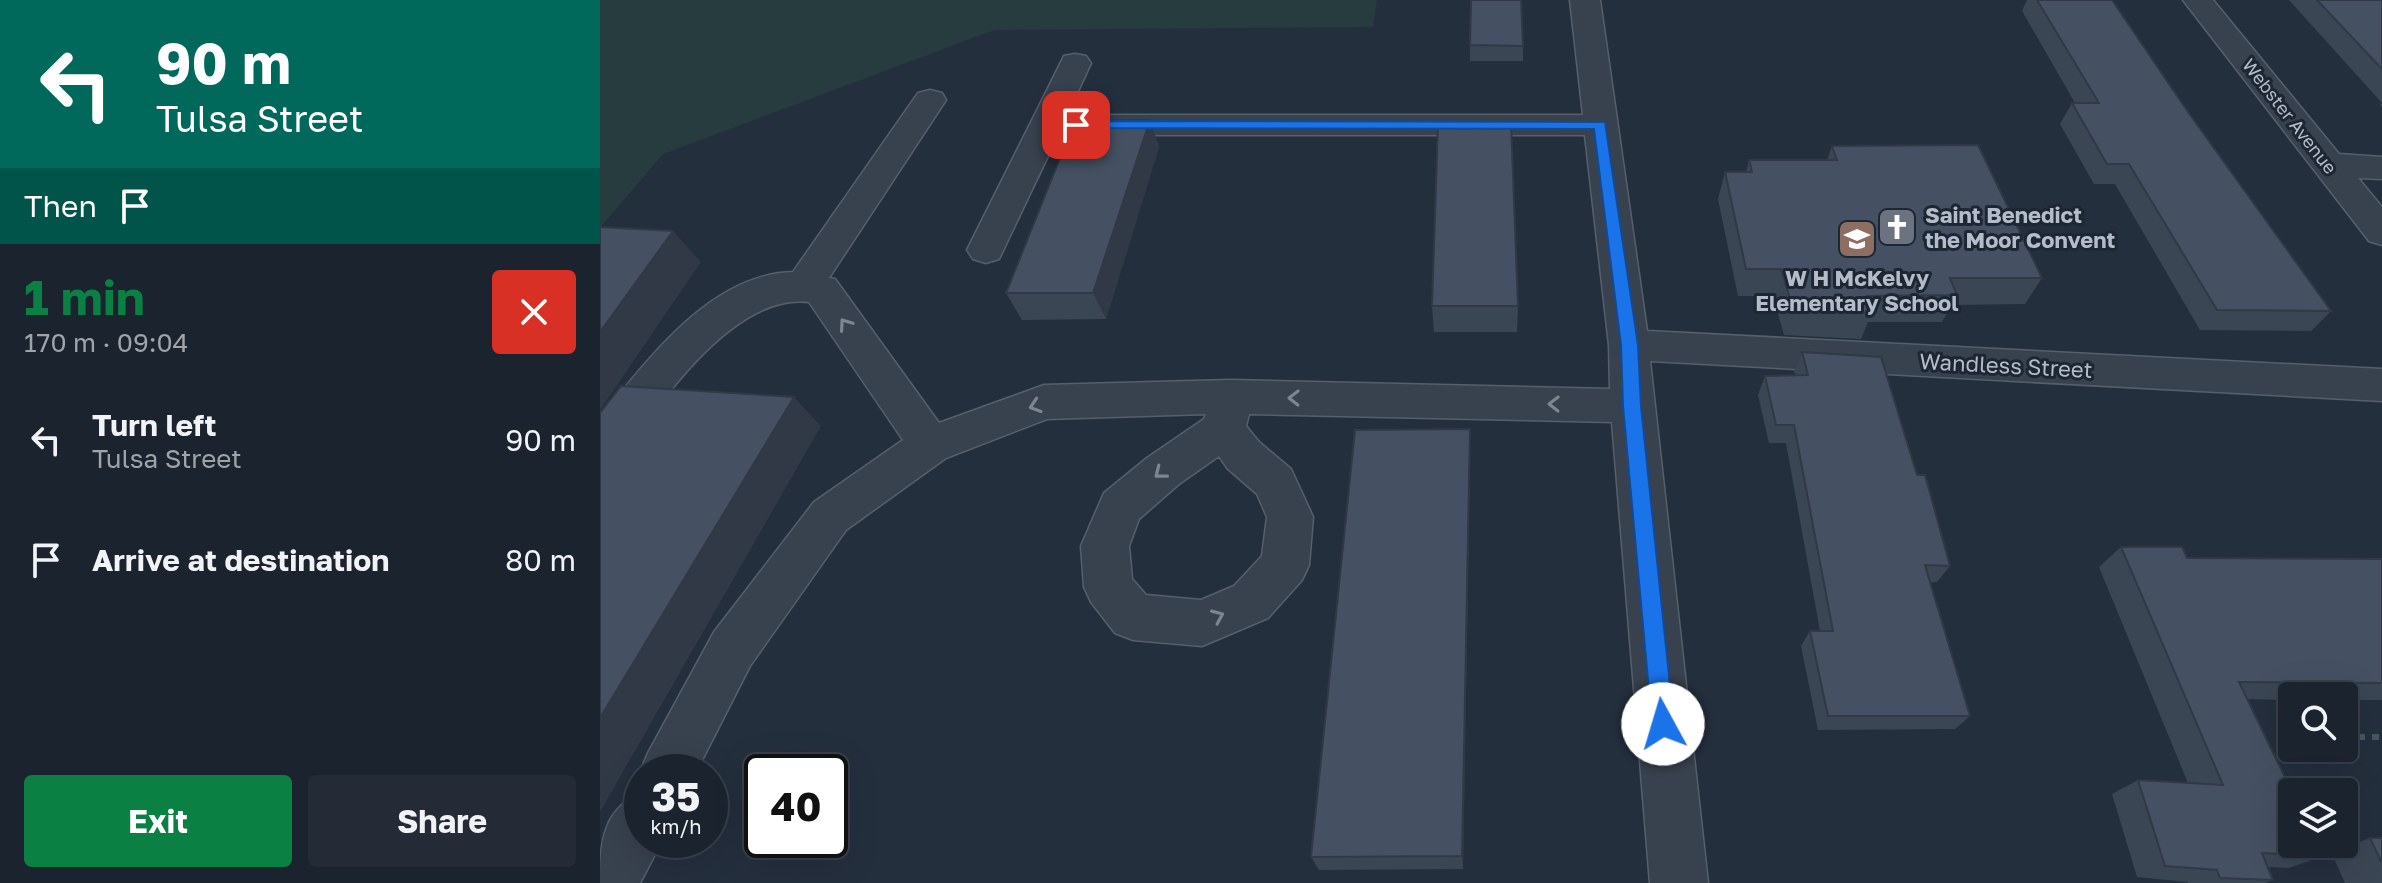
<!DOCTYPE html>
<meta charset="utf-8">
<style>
body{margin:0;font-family:"Golos Text",sans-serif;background:#242b36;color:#f1f3f6;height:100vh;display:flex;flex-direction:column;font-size:30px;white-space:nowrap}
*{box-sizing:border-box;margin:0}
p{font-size:26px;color:#a0a4aa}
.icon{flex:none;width:44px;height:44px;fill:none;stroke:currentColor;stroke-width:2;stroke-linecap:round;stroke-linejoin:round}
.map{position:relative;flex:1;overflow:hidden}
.drawer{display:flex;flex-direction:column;background:#1b232e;width:600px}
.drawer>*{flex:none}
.banner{background:#00695c;color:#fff;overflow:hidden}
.tools{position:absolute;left:1678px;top:682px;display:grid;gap:16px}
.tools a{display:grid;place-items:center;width:80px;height:80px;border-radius:8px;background:#1b232e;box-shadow:0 8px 32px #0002,0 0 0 2px #39404a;font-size:40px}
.speed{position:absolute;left:24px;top:754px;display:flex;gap:16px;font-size:40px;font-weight:700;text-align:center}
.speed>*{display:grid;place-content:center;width:104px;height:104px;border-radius:50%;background:#1b232e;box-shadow:0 8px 32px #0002,0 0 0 2px #39404a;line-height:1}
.speed small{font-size:20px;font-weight:400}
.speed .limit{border:4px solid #111;border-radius:12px;background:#fff;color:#111}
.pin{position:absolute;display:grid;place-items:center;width:68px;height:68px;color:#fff;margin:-34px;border-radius:16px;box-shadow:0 4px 12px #0006}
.me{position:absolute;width:88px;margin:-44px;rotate:354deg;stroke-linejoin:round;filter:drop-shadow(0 0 6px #0008)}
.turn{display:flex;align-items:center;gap:28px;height:168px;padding:0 24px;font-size:36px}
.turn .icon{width:104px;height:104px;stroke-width:2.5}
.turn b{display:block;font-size:56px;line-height:68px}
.then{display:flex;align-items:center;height:76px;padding:0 24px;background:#0003;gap:16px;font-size:30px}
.round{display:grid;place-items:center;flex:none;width:84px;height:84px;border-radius:8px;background:#242b36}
.headline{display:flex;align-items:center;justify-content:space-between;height:136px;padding:0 24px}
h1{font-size:48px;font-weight:700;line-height:60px;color:#0b8043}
.action{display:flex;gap:16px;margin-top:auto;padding:16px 24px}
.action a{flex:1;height:92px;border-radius:8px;background:#0b8043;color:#fff;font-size:32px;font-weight:700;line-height:92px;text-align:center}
.action a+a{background:#242b36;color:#f1f3f6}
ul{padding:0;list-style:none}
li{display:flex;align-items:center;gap:24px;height:120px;padding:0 24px}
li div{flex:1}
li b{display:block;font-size:30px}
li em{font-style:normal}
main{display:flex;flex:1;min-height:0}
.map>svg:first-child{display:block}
.green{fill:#263c3f}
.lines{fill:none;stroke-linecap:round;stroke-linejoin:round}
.minor-casing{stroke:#565f6c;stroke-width:3}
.path{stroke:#44595c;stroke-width:6;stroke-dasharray:7 7;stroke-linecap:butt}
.minor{fill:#38414e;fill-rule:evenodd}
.wall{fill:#3b4654}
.shaded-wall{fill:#303945}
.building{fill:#455162;stroke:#303945;stroke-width:2}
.oneway{stroke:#7c8592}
.route{fill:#1a73e8;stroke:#114b97;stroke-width:2}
.labels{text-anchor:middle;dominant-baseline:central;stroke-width:6;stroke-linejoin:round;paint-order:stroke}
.far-street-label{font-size:18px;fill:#b4bcc9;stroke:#1d2633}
.poi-label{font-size:22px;font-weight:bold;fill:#b4bcc9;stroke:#1d2633;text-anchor:start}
.street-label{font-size:22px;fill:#b4bcc9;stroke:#1d2633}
</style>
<main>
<section class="drawer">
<div class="banner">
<div class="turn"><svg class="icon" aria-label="left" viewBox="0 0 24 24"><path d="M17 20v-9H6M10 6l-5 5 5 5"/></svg><div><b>90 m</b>Tulsa Street</div></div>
<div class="then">Then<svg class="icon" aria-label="arrive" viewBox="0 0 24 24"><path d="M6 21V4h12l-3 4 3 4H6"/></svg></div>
</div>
<div class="headline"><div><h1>1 min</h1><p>170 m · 09:04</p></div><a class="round" style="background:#d93025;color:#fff"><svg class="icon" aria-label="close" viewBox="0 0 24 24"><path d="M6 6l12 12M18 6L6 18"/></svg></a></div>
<ul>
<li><svg class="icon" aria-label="left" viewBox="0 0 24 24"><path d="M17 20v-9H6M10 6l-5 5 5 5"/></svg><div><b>Turn left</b><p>Tulsa Street</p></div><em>90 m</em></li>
<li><svg class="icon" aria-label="arrive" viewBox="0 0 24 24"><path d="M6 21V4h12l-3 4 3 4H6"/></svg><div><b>Arrive at destination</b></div><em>80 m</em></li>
</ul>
<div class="action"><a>Exit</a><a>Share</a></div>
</section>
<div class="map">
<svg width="1782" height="883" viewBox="0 0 1782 883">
<rect width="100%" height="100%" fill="#242f3e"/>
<!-- green -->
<path class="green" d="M0,0H777L773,27L394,30L63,154L0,228Z"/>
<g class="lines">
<defs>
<path id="minor" d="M970,0H1000L1047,331L1782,369V401L1050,361L1108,883H1050L1012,422L649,414L646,426L659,442L691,469L713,517L709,565L702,580L668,618L602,646L533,640L515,633L491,602L484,587L481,546L504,493L547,458L604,419L606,414L447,419L346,458L246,530L150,666L96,772H42V778L40,772L48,753L114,632L214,502L303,440L209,302C131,293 58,407 16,463L0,468V418C48,360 110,274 193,272L318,93L330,90L342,93L346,100L229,278L235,279L339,423L444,385L631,380L1010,389L1009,345L985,135H458L399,259L386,263L373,259L367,250L464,56L475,54L486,56L491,63L467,115H983ZM619,456L627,468L657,494L667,517L662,556L634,586L601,600L546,595L532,579L529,546L539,519L579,484Z
M1583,0H1613L1739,154L1782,157V179L1758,178L1782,207V245L1769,241Z
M42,793V840L62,841L40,883H0C0,844 2,809 42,793Z"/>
</defs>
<!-- minor casing -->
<use href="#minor" class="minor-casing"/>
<!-- path -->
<path class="path" d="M1686,736H1692
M1744,737H1782"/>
<!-- minor -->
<use href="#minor" class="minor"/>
</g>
<!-- wall -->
<path class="wall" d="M1427,0H1512L1588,112L1731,311L1711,331L1600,330L1515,184H1494L1460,124L1472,103H1475L1422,11Z
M1689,0H1782V107L1780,105L1782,103Z
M870,45L923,46V61H870Z
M550,120L559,147L506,319L422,320L406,293Z
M1232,146L1442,278L1425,304L1352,305L1342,322H1268L1261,339L1184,335L1173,296H1138L1118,199L1125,172H1146L1149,160H1227Z
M832,306H918L917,332H834Z
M1202,352L1317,475L1350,566L1337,582H1330L1370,716L1355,729L1218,730L1201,646L1210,631H1220L1186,443H1169L1158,395L1165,376L1195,375L1194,372Z
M870,454L863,869L719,870L711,857Z
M1521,547L1587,558L1782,559V700H1744V696H1692V700L1648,699L1723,856L1689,868L1668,867L1673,880L1665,883H1588L1587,882L1537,877L1512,794L1538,780L1588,783L1499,567Z
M1770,838H1782V883H1745L1731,852Z"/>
<!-- shaded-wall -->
<path class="shaded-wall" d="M550,120L559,147L506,319L493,293Z
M73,231L101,262L0,410V332Z
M194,397L221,426L0,812V718Z
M870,429V454L863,869L862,856Z"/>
<!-- building -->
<path class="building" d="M871,0H921L923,46L870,45Z
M1437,0H1512L1588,112L1731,311L1617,310L1529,164H1507L1472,103H1499Z
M1717,0H1782V69Z
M550,120L493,293H406L475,121Z
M911,123L918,306H832L838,124Z
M1378,145L1442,278H1350L1357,295L1267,296L1273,313L1193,309L1181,269H1146L1125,172H1152L1149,160H1237L1232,146Z
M0,227L73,231L0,332Z
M1202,352L1281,357L1317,475H1325L1350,566L1325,565L1370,716H1228L1210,631H1233L1194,425H1176L1165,376L1208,375Z
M21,386L194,397L0,718V413Z
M870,429L862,856L711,857L755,430Z
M1521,547H1582L1587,558L1782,559V683L1639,682L1692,792V844H1717L1723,856L1662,853L1673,880L1620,878L1617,870L1565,866L1538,780L1623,785Z
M1770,838H1782V863Z"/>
<!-- one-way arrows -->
<defs><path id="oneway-chevron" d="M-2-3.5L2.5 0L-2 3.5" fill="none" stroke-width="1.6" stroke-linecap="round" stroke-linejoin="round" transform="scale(2)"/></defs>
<g class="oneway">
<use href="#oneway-chevron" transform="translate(245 324) rotate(-125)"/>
<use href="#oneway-chevron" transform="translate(694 398) rotate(-179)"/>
<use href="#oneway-chevron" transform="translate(954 404) rotate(-179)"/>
<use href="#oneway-chevron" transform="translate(435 406) rotate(162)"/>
<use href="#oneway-chevron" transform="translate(560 473) rotate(142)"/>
<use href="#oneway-chevron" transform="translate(618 616) rotate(-23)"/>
</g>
<!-- route -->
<path class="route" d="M476,121L1005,122L1038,345L1041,406L1074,724L1071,732L1063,735L1055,732L1052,724L1023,406L1021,345L994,129L471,128V122Z"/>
<!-- icons -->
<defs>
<symbol id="church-square" viewBox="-11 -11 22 22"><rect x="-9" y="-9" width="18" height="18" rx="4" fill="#6b7280" stroke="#1d2633"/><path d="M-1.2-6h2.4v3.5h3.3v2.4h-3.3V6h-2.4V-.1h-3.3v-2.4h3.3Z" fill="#fff"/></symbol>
<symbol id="school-square" viewBox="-11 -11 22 22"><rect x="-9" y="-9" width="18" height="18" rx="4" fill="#8d6e63" stroke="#1d2633"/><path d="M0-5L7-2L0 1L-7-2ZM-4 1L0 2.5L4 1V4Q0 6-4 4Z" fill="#fff"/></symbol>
</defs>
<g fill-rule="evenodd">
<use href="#church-square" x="1275" y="205" width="44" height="44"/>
<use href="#school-square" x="1235" y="217" width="44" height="44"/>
</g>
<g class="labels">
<!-- far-street labels -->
<g class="far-street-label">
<text transform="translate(1690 116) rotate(52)">Webster Avenue</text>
</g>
<!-- poi labels -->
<g class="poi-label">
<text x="1325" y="214">Saint Benedict<tspan x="1325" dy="25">the Moor Convent</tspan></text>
<text x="1257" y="277" text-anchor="middle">W H McKelvy<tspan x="1257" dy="25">Elementary School</tspan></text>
</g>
<!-- street labels -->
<g class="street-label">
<text transform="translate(1406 365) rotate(3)">Wandless Street</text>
</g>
</g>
</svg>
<div class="tools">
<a><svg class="icon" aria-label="search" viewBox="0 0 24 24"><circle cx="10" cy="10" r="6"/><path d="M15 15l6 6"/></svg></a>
<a><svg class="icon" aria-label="layers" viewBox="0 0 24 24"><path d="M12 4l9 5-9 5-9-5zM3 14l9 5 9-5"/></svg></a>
</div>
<div class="speed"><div>35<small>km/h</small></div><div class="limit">40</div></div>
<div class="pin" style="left:476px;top:125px;background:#d93025"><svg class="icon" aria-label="arrive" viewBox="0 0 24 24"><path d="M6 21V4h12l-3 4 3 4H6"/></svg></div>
<svg class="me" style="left:1063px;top:724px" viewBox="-20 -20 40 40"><circle r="19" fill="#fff"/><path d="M0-13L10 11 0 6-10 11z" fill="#1a73e8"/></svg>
</div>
</main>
